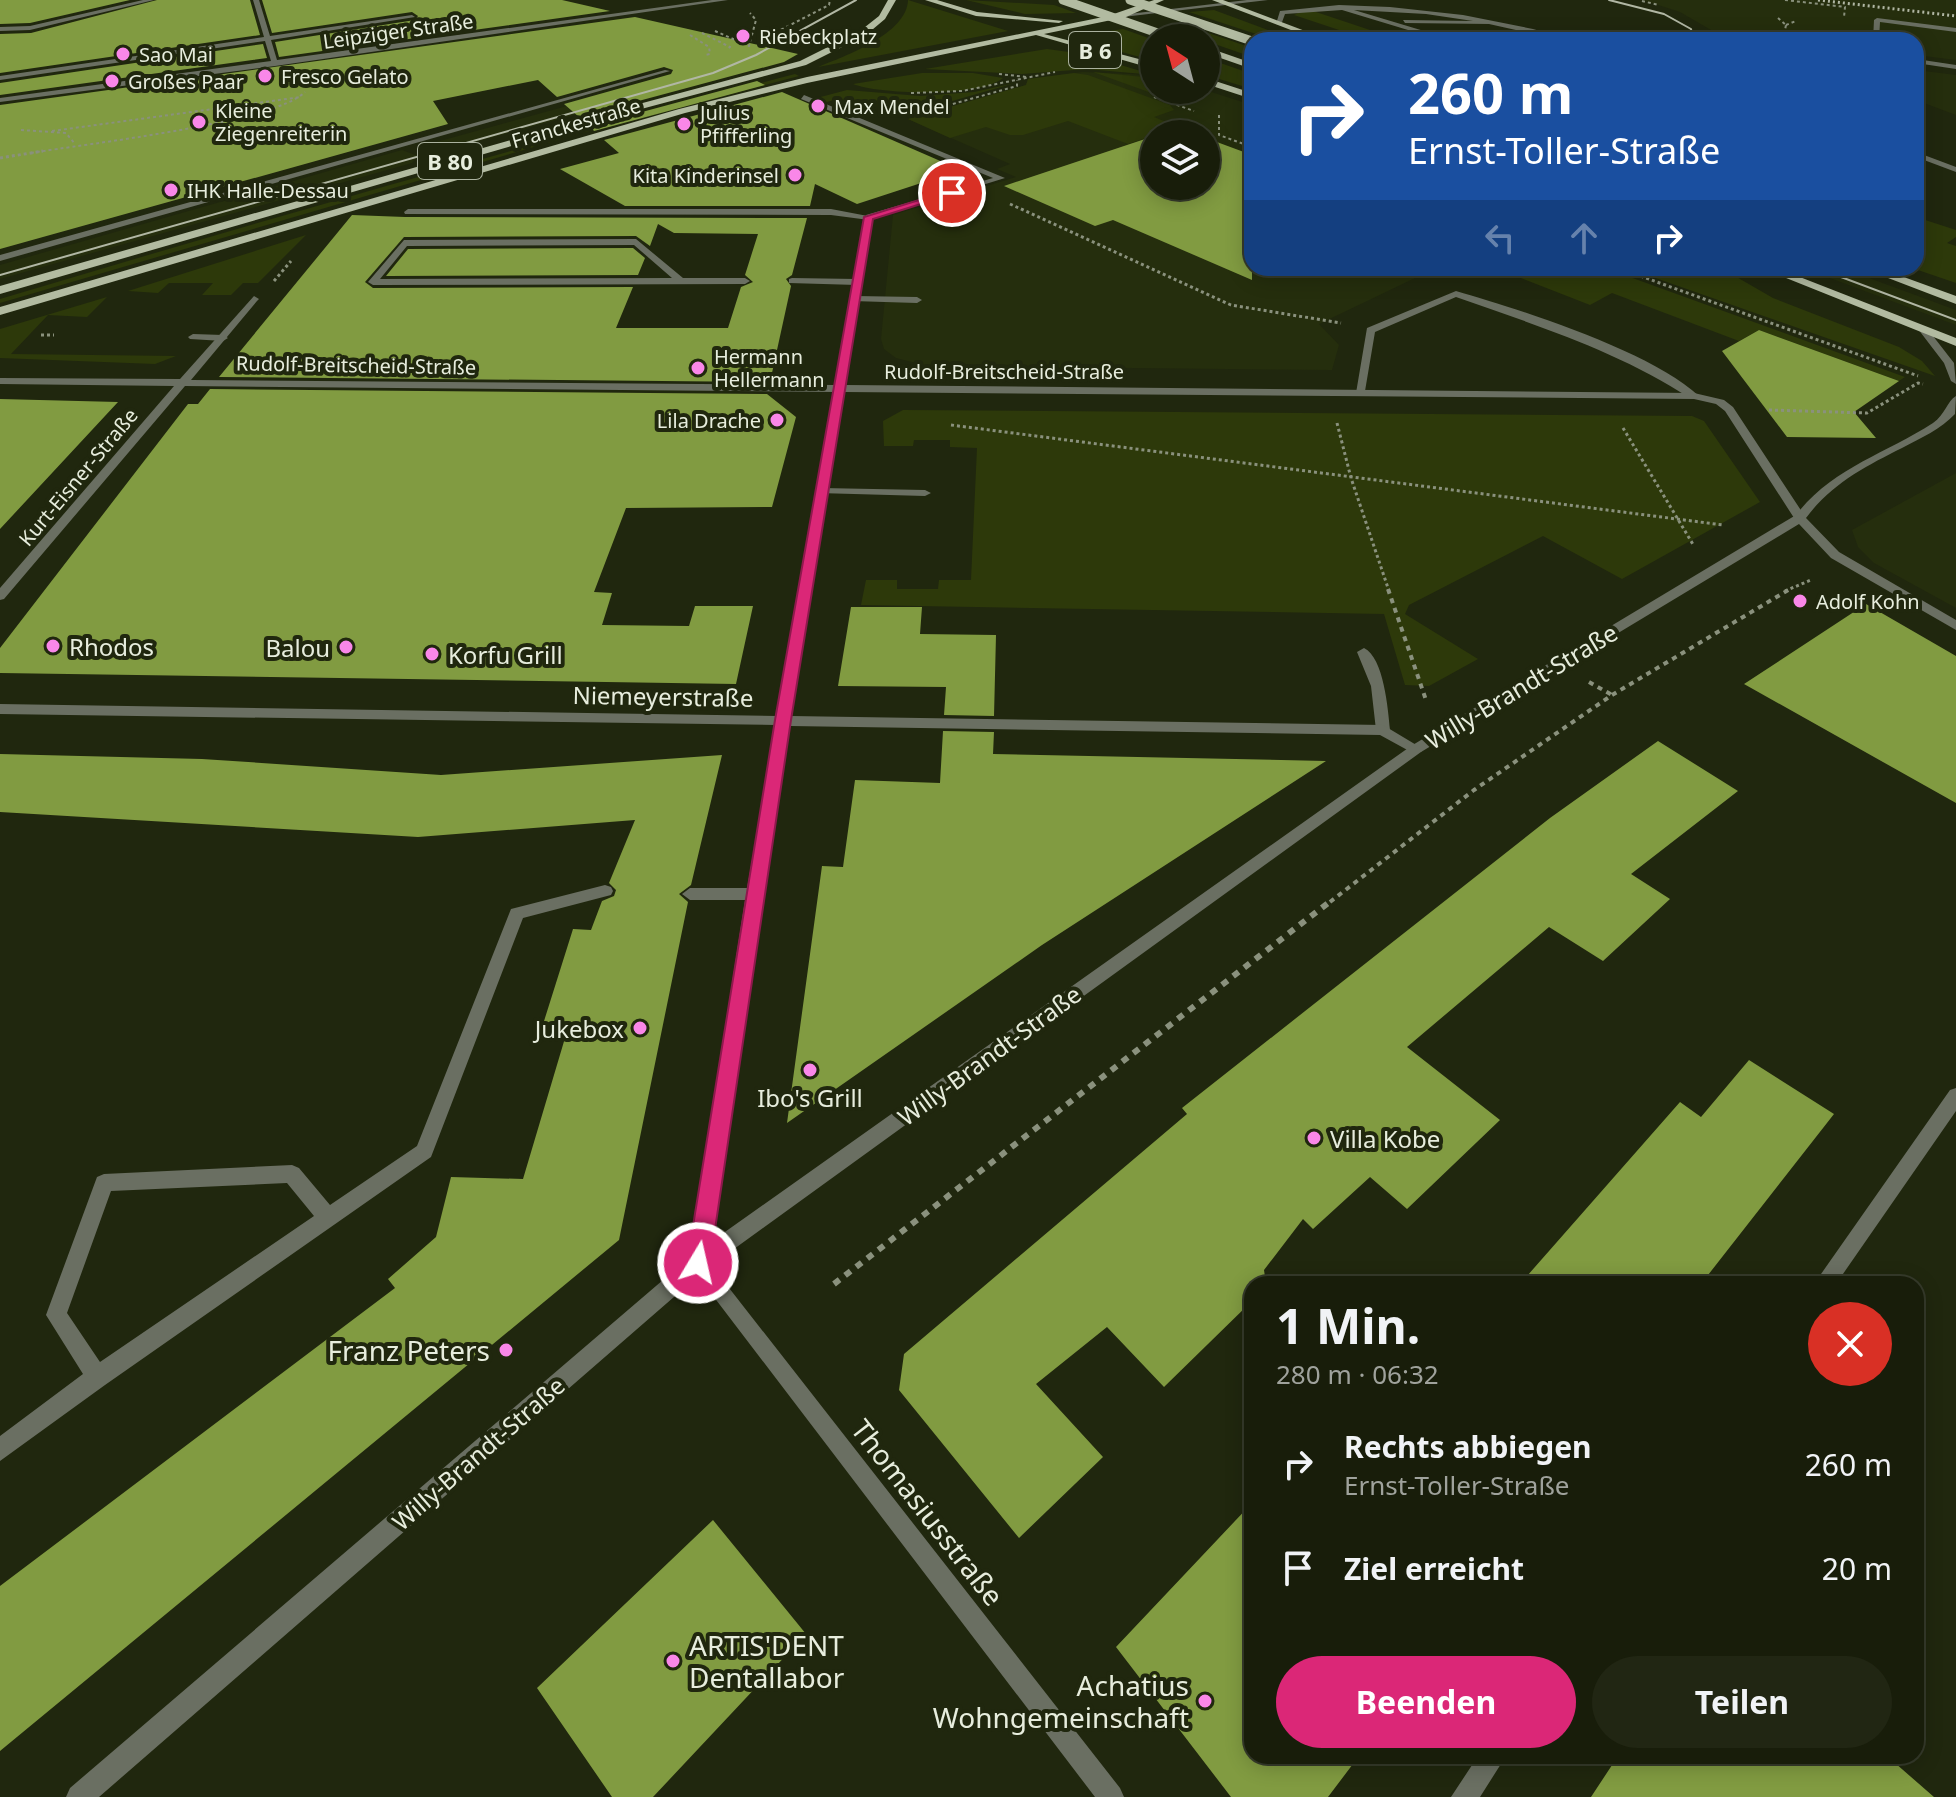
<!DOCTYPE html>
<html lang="de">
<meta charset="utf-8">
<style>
body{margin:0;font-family:"Noto Sans",sans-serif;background:#212613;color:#f1f3f6;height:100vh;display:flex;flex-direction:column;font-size:30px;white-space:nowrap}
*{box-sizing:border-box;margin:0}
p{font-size:26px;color:#9fa29c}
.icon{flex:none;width:44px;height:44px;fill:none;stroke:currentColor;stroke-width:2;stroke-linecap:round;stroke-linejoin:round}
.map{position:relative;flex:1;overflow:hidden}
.details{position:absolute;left:1244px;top:1276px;width:680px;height:488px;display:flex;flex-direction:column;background:#181d0a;border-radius:24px;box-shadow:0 4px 20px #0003,0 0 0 2px #363b2b}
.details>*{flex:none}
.hud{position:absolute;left:1244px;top:32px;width:680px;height:244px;border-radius:24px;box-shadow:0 4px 20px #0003,0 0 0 2px #363b2b;background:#1a4fa0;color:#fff;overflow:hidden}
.needle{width:52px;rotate:324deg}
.buttons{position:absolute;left:1140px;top:24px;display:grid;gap:16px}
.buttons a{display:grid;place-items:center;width:80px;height:80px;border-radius:50%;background:#181d0a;box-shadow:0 4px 20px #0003,0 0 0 2px #363b2b;font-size:40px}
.pin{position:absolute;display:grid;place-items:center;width:68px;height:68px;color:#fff;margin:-34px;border:4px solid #fff;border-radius:50%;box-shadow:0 2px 8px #0007}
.me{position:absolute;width:88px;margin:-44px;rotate:9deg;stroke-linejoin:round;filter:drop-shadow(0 0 6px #0008)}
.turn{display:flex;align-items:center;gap:28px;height:168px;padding:0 32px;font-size:36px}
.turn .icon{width:104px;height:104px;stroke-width:2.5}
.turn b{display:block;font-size:56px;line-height:68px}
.lanes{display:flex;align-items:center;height:76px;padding:0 32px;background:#0003;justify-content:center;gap:40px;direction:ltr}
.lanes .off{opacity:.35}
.round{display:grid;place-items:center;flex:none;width:84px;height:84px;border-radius:42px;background:#212613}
.summary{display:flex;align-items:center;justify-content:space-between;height:136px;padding:0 32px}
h1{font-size:48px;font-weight:700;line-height:60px}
.action{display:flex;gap:16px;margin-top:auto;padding:16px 32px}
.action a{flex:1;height:92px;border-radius:48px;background:#db2777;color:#fff;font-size:32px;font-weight:700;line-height:92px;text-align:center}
.action a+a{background:#212613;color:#f1f3f6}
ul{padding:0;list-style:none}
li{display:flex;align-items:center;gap:24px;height:104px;padding:0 32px}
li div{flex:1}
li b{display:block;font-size:30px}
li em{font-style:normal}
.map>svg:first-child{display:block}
.built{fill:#252e0d;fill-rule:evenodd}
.green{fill:#2d390a}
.building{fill:#819b41;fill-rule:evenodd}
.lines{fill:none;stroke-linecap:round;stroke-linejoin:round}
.path-far3{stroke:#8a917d;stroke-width:2;stroke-dasharray:3 3;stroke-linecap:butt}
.path-far2{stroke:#8a917d;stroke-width:3;stroke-dasharray:3 3;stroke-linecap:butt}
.path-far1{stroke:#8a917d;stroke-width:4;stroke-dasharray:5 5;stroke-linecap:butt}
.path{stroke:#8a917d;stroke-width:6;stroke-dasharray:7 7;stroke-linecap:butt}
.service{fill:#6a6f62;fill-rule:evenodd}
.pedestrian{fill:#6a6f62;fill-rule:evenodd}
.minor{fill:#6a6f62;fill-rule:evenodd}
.tertiary{fill:#6a6f62;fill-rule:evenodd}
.primary{fill:#b2bba1;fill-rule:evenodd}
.tram{stroke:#b1b7a4;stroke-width:2}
.rail{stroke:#b1b7a4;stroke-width:3;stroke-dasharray:2 3;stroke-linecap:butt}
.primary-bridge{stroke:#b2bba1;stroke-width:9}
.route{fill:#db2777;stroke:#8e194d;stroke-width:2}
.poi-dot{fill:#f987e8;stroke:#20270e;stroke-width:3}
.labels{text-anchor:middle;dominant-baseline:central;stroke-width:8;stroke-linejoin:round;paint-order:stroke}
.far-street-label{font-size:20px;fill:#e7eddd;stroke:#20270e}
.far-poi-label{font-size:20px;fill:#e7eddd;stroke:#20270e;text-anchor:start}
.shield{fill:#20270e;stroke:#abb29f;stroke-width:2}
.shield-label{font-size:22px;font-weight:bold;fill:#e7eddd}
.poi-label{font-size:24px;fill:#e7eddd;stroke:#20270e;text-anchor:start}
.street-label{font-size:24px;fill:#e7eddd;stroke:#20270e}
.near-poi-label{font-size:28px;fill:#e7eddd;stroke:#20270e;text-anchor:end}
.near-street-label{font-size:28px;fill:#e7eddd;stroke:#20270e}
</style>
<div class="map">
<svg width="1956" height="1797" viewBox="0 0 1956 1797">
<rect width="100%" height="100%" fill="#20270e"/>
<!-- built -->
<path class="built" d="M1643,0H1956V60L1916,55V40H1793L1711,30L1680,12Z
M769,62L453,148L441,150L429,144L665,79Z
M1916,70L1956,75V115L1916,100Z
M1083,72L1154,75V90H1205L1252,105V268H1436L1319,324L1339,345L1332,370L928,366L896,358L884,349L881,339L893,215L1016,177L997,169L1010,164L908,119L1026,85L1028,79ZM1154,134H1206V186H1154Z
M402,150L418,156L412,163L0,279V265Z
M1803,268H1842L1956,310V325Z
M1956,473V608L1874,563L1858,547L1852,530Z"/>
<!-- green -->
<path class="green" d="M908,0L1008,31L818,67C845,56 907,34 908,0Z
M966,0L1054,5L1076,13L1025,14Z
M1214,10L1295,40H1274L1189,12Z
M1300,12H1316L1400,40H1369L1294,15Z
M1191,27L1252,48V57L1206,41V38L1178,31Z
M1123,29L1154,40V61L1068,37Z
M1047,49L1084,54L1154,75L1087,69L1022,74L925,69Z
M1206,58L1252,74V89L1206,75Z
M1093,72L1154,78V90H1194L1203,98L1182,104Z
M922,73H973L1003,78C981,97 881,95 853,84Z
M1074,73L1088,75L1170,105L1174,110L1154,117L1178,127L1128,144L1068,121L1023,135H1010L986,127L950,138L908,119L1026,85L1028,79Z
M795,74L799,76L578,134L0,303V299C264,220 528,144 795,74Z
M1015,83L907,114L865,102L834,100L823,103L813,99L847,90L920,96L974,92Z
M1916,217L1956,230V237L1947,243L1956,246V283L1912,268H1916Z
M306,235L258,283H243L231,295H202L213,283H169L158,293L128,291Z
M1495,268L1549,271L1605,268L1905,377L1899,381L1759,330L1739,341L1612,293L1590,305Z
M1627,268H1721L1773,298L1899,347L1922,361L1935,376Z
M107,297L87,317L48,315L11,354L176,356L155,364L0,358V329Z
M903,410L1692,416L1704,421L1760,502L1622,579L1543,536L1409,605L1405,614L1478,659L1429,686L1405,685L1384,614L861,605L866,580H897V589H938L939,580H971L977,448L950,447V440H914L913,446H884L883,421Z"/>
<!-- building -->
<path class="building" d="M0,0H130L30,23L0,24Z
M157,0H250L260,35L0,73V34L31,33Z
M262,0H562L610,11L279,57L275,42L415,20L418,16L412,12L272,33Z
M635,17L798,54L784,62L579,117L564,104L671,74L673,70L664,67L557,97L538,80L433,101L448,124L0,249V105Z
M263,44L267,58L0,95V83Z
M757,81L765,85L594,131L590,126Z
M782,92L961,170L857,204L815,184L810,206H625L560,169L619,153L604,140Z
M1154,136V186H1206V138L1252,155V280L1113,220L1095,226L1004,186Z
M352,215L405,217L807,218L792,275L786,279L791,286L770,382L219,377ZM658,224L674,233L758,234L745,275L753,282L741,287L728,328H616L633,287L373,288L365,282L404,237L636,236L650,246Z
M633,248L645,258L638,275L386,276L408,249Z
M1759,330L1899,381L1854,412L1876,438L1787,437L1722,351Z
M210,389L767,394L796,417L772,507L626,508L594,592L612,593L602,625L689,626L695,606H753L736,684L0,673V648L188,404H198Z
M0,399L118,402L0,529Z
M1866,604L1956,656V803L1744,684Z
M851,607H922L920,634L996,635L994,716L944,715L946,687L838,686Z
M943,731L994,732L993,754L1326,761L1042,945L787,1123L822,866L843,867L855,780L940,783Z
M1658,741L1738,791L1631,874L1670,899L1603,961L1549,927L1407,1047L1500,1120L1407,1209L1370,1177L1313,1229L1303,1219L1264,1270L1266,1284H1252V1301L1164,1387L1107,1327L1036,1384L1103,1457L1019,1538L899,1390L904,1354L1187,1114L1182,1108L1550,818Z
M0,754L202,759L441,775L722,755L691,885L679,894L688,902L619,1240L0,1751V1586L395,1288L388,1279L436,1237L451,1177L523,1179L565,1038L539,1037L573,929L591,930L602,901L614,896L616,890L609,883L635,820L418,837L0,812Z
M1749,1060L1834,1114L1701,1284H1520L1680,1102L1701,1117Z
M1252,1503V1756H1359L1328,1797H1231L1116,1647Z
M713,1520L806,1634L653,1797H612L537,1688Z
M1618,1756H1887L1934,1797H1591Z"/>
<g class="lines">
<!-- path-far3 -->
<path class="path-far3" d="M1785,0L1845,7L1844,17
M1642,1L1659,5
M1778,18L1786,25
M1786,25L1796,21
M715,31L749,46L756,20L750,13
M702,33L730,47L727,49
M690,35L709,47L710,54L705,55
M1771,35L1813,40
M765,38L829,5L830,0
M1783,40L1786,25
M999,74L1027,77
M911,93L962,91L1055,72
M1154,97L1194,111
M924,112L1017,86V80
M1219,115V135L1252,147
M21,130L66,133L75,144
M52,131L301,97
M31,153C84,144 274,123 305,92"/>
<!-- path-far2 -->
<path class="path-far2" d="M0,158L43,151
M1010,204L1231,305L1341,323
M1618,268L1918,376
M274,281L291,261
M41,335H54
M1769,410L1867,413L1918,383L1923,384
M1337,423L1351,478L1389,591
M951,425L1723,525
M1623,428L1694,546
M1785,591L1811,580"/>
<!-- path-far1 -->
<path class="path-far1" d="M1388,589L1426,700
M1589,682L1612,695
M1330,902L1474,790L1612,695L1790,589"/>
<!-- path -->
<path class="path" d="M834,1284L1332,900"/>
<!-- service -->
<path class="service" d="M1247,0H1268L1123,17L1120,15Z
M1339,5L1390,7L1463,15L1533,29L1571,40H1560L1489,24L1405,23L1403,20L1473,21L1426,14L1354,10L1434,34L1536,37H1446L1451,40H1441L1342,10L1285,14L1281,25L1276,24L1280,11Z
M1877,18L1956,28V32L1880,22L1879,40H1873L1874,20Z
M665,70L670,71L0,261V255Z
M408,209H831L873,217L869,220L831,215L405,214L404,212Z
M636,239L683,278H745L750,281L745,284L373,285L368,282L404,240ZM634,245L672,278L380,279L407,246Z
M792,278L857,279L862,282L857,285L789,283V279Z
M1456,291C1522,310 1650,351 1699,396L1690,398C1618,351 1538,326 1456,297L1375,332L1365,391L1356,393L1367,328Z
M855,296L917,297L922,300L917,303L852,301V297Z
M193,334L223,335L228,338L223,341L190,339L188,337Z
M822,488L925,490L931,493L925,496L818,493V489Z
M1364,648C1384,658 1388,709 1390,730L1383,735L1376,730L1371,686L1357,652Z
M605,885L611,887L613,891L611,895L523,918L431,1157L105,1385L0,1461V1436L83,1374L46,1315L97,1177L104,1174L292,1165L299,1168L330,1205L417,1146L511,909ZM287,1183L314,1216L100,1362L67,1313L111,1191Z
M690,888H754L762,894L754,900H690L682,894Z"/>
<!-- pedestrian -->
<path class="pedestrian" d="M253,0H259L270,36L412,15L415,17L271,40L277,60L712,0H728L275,66L0,102V98L271,61L265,41L0,80V76L264,37Z"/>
<!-- minor -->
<path class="minor" d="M143,0H154L30,30L0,31V27L30,26Z
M1671,34L1743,38L1746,40L1671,38L1617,40Z
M1916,59L1956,65V69L1916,63Z
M804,95L1005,178L873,219L846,385L1694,393L1724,400L1733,407L1806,518L1804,521H1796L1725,411L1716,404L1694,399L845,392L791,716L1383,725L1423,749L1421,752H1411L1380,735L790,726L762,894L708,1261L1120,1788L1124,1797H1095L688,1263L746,894L776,725L0,714V704L777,716L834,392L185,386L4,599L0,600V588L174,386L0,384V378L180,379L254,296L259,299L257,301L191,380L835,385L866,215L993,178L801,99Z
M1916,152L1956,167V172L1916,157Z
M1956,1088V1111L1836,1284H1814L1950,1090Z
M1478,1756H1506L1480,1797H1451Z"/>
<!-- tertiary -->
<path class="tertiary" d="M1920,327H1926L1954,363L1956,384L1951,381L1944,363L1918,329Z
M1956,396L1955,414C1941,429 1921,438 1902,448C1866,466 1831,484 1806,518L1839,552L1956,620V630L1831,558L1799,524L1421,752L705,1270L99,1797H66L70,1788L691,1256L1411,746L1796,515C1832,468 1885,454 1933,423C1945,415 1947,401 1956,396Z"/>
<!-- primary -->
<path class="primary" d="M888,0H896L885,19L866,35L806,65L615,116L0,294V286L609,112L800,61L860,31L879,16Z
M925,0H937L977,12L1063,21L1059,23L976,16Z
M1154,0H1164L1126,17L1044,34L1154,63V69L1036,35L807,83L685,113L0,315V307L679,109L807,77L1108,16Z
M1212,0H1223L1329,40H1317Z
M1206,47L1252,63V69L1206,53Z
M1206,78L1252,93V99L1206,84Z
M1761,268H1777L1956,338V346Z
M1862,268H1879L1956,296V304Z"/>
<!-- tram -->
<path class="tram" d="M1609,0L1664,14L1691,29L1693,40
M1817,268L1956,320
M0,275L713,73L756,55L856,0"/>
<!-- rail -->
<path class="rail" d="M1818,0L1956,16"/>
<!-- primary-bridge -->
<path class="primary-bridge" d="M1063,0L1172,38
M1130,0L1252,41"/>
</g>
<!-- route -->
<path class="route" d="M948,191L956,193L873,219L791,720L710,1263L706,1271L698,1274L690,1271L687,1263L775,720L864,217Z"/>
<!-- markers -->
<g class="poi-dot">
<circle cx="743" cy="36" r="8"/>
<circle cx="123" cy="54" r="8"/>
<circle cx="265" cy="76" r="8"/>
<circle cx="112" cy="81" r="8"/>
<circle cx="818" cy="106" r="8"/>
<circle cx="199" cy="122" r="8"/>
<circle cx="684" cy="124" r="8"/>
<circle cx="795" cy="175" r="8"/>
<circle cx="171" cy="190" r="8"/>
<circle cx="698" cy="368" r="8"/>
<circle cx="777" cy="420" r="8"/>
<circle cx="1800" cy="601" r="8"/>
<circle cx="53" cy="646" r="8"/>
<circle cx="346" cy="647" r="8"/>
<circle cx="432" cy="654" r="8"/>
<circle cx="640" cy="1028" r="8"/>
<circle cx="810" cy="1070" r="8"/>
<circle cx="1314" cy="1138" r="8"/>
<circle cx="506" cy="1350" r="8"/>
<circle cx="673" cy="1661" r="8"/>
<circle cx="1205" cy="1701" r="8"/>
</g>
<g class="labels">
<!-- far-street labels -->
<g class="far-street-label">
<text transform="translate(398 31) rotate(-8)">Leipziger Straße</text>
<text transform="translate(576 123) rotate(-16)">Franckestraße</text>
<text transform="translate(356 365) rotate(1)">Rudolf-Breitscheid-Straße</text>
<text x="1004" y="371">Rudolf-Breitscheid-Straße</text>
<text transform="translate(78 477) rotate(-50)">Kurt-Eisner-Straße</text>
</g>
<!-- far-poi labels -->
<g class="far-poi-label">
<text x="759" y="36">Riebeckplatz</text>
<text x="139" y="54">Sao Mai</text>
<text x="281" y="76">Fresco Gelato</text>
<text x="128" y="81">Großes Paar</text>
<text x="834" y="106">Max Mendel</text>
<text x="215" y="110">Kleine<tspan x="215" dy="23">Ziegenreiterin</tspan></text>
<text x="700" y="112">Julius<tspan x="700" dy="23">Pfifferling</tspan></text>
<text x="779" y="175" text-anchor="end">Kita Kinderinsel</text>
<text x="187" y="190">IHK Halle-Dessau</text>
<text x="714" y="356">Hermann<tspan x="714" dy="23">Hellermann</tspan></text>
<text x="761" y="420" text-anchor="end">Lila Drache</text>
<text x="1816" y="601">Adolf Kohn</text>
</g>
<!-- shield labels -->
<g class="shield">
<rect x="1069" y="32" width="52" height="36" rx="6"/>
<rect x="418" y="143" width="64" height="36" rx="6"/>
</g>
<g class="shield-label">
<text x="1095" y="50">B 6</text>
<text x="450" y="161">B 80</text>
</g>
<!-- poi labels -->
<g class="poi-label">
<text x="69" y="646">Rhodos</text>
<text x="330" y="647" text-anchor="end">Balou</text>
<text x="448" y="654">Korfu Grill</text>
<text x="624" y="1028" text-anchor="end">Jukebox</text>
<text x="810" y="1097" text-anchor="middle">Ibo's Grill</text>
<text x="1330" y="1138">Villa Kobe</text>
</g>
<!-- street labels -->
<g class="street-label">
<text transform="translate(1521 686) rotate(-31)">Willy-Brandt-Straße</text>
<text transform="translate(663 696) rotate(1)">Niemeyerstraße</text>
<text transform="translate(989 1055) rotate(-36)">Willy-Brandt-Straße</text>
<text transform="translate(478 1453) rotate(-41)">Willy-Brandt-Straße</text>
</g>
<!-- near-poi labels -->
<g class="near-poi-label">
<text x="490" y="1350">Franz Peters</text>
<text x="689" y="1645" text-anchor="start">ARTIS'DENT<tspan x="689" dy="32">Dentallabor</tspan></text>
<text x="1189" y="1685">Achatius<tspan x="1189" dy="32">Wohngemeinschaft</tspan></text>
</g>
<!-- near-street labels -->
<g class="near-street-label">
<text transform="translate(928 1512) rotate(52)">Thomasiusstraße</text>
</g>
</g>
</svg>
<div class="buttons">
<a><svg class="needle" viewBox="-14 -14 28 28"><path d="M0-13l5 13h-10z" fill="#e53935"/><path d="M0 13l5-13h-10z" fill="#9fa29c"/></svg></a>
<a><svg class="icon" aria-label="layers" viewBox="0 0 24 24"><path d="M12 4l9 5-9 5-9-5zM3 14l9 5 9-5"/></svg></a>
</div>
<div class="pin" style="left:952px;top:193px;background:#d93025"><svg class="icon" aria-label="arrive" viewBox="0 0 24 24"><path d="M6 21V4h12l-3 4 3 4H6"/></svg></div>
<svg class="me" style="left:698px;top:1263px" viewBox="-20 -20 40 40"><circle r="17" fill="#db2777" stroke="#fff" stroke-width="3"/><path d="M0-11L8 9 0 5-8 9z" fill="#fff"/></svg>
<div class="hud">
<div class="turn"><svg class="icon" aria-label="right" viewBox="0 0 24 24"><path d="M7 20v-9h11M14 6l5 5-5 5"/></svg><div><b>260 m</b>Ernst-Toller-Straße</div></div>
<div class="lanes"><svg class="icon off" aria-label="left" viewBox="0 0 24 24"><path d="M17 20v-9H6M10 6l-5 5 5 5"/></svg><svg class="icon off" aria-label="ahead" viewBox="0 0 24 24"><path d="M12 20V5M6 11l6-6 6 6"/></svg><svg class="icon" aria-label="right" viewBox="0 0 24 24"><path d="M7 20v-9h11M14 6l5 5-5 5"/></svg></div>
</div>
<section class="details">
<div class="summary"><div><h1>1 Min.</h1><p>280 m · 06:32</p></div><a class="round" style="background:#d93025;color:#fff"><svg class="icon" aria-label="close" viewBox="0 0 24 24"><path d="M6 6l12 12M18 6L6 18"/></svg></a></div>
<ul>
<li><svg class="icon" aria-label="right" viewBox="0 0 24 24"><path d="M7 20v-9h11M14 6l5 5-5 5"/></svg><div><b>Rechts abbiegen</b><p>Ernst-Toller-Straße</p></div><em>260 m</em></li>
<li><svg class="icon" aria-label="arrive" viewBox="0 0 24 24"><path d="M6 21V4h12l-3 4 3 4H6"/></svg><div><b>Ziel erreicht</b></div><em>20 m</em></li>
</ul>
<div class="action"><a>Beenden</a><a>Teilen</a></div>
</section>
</div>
